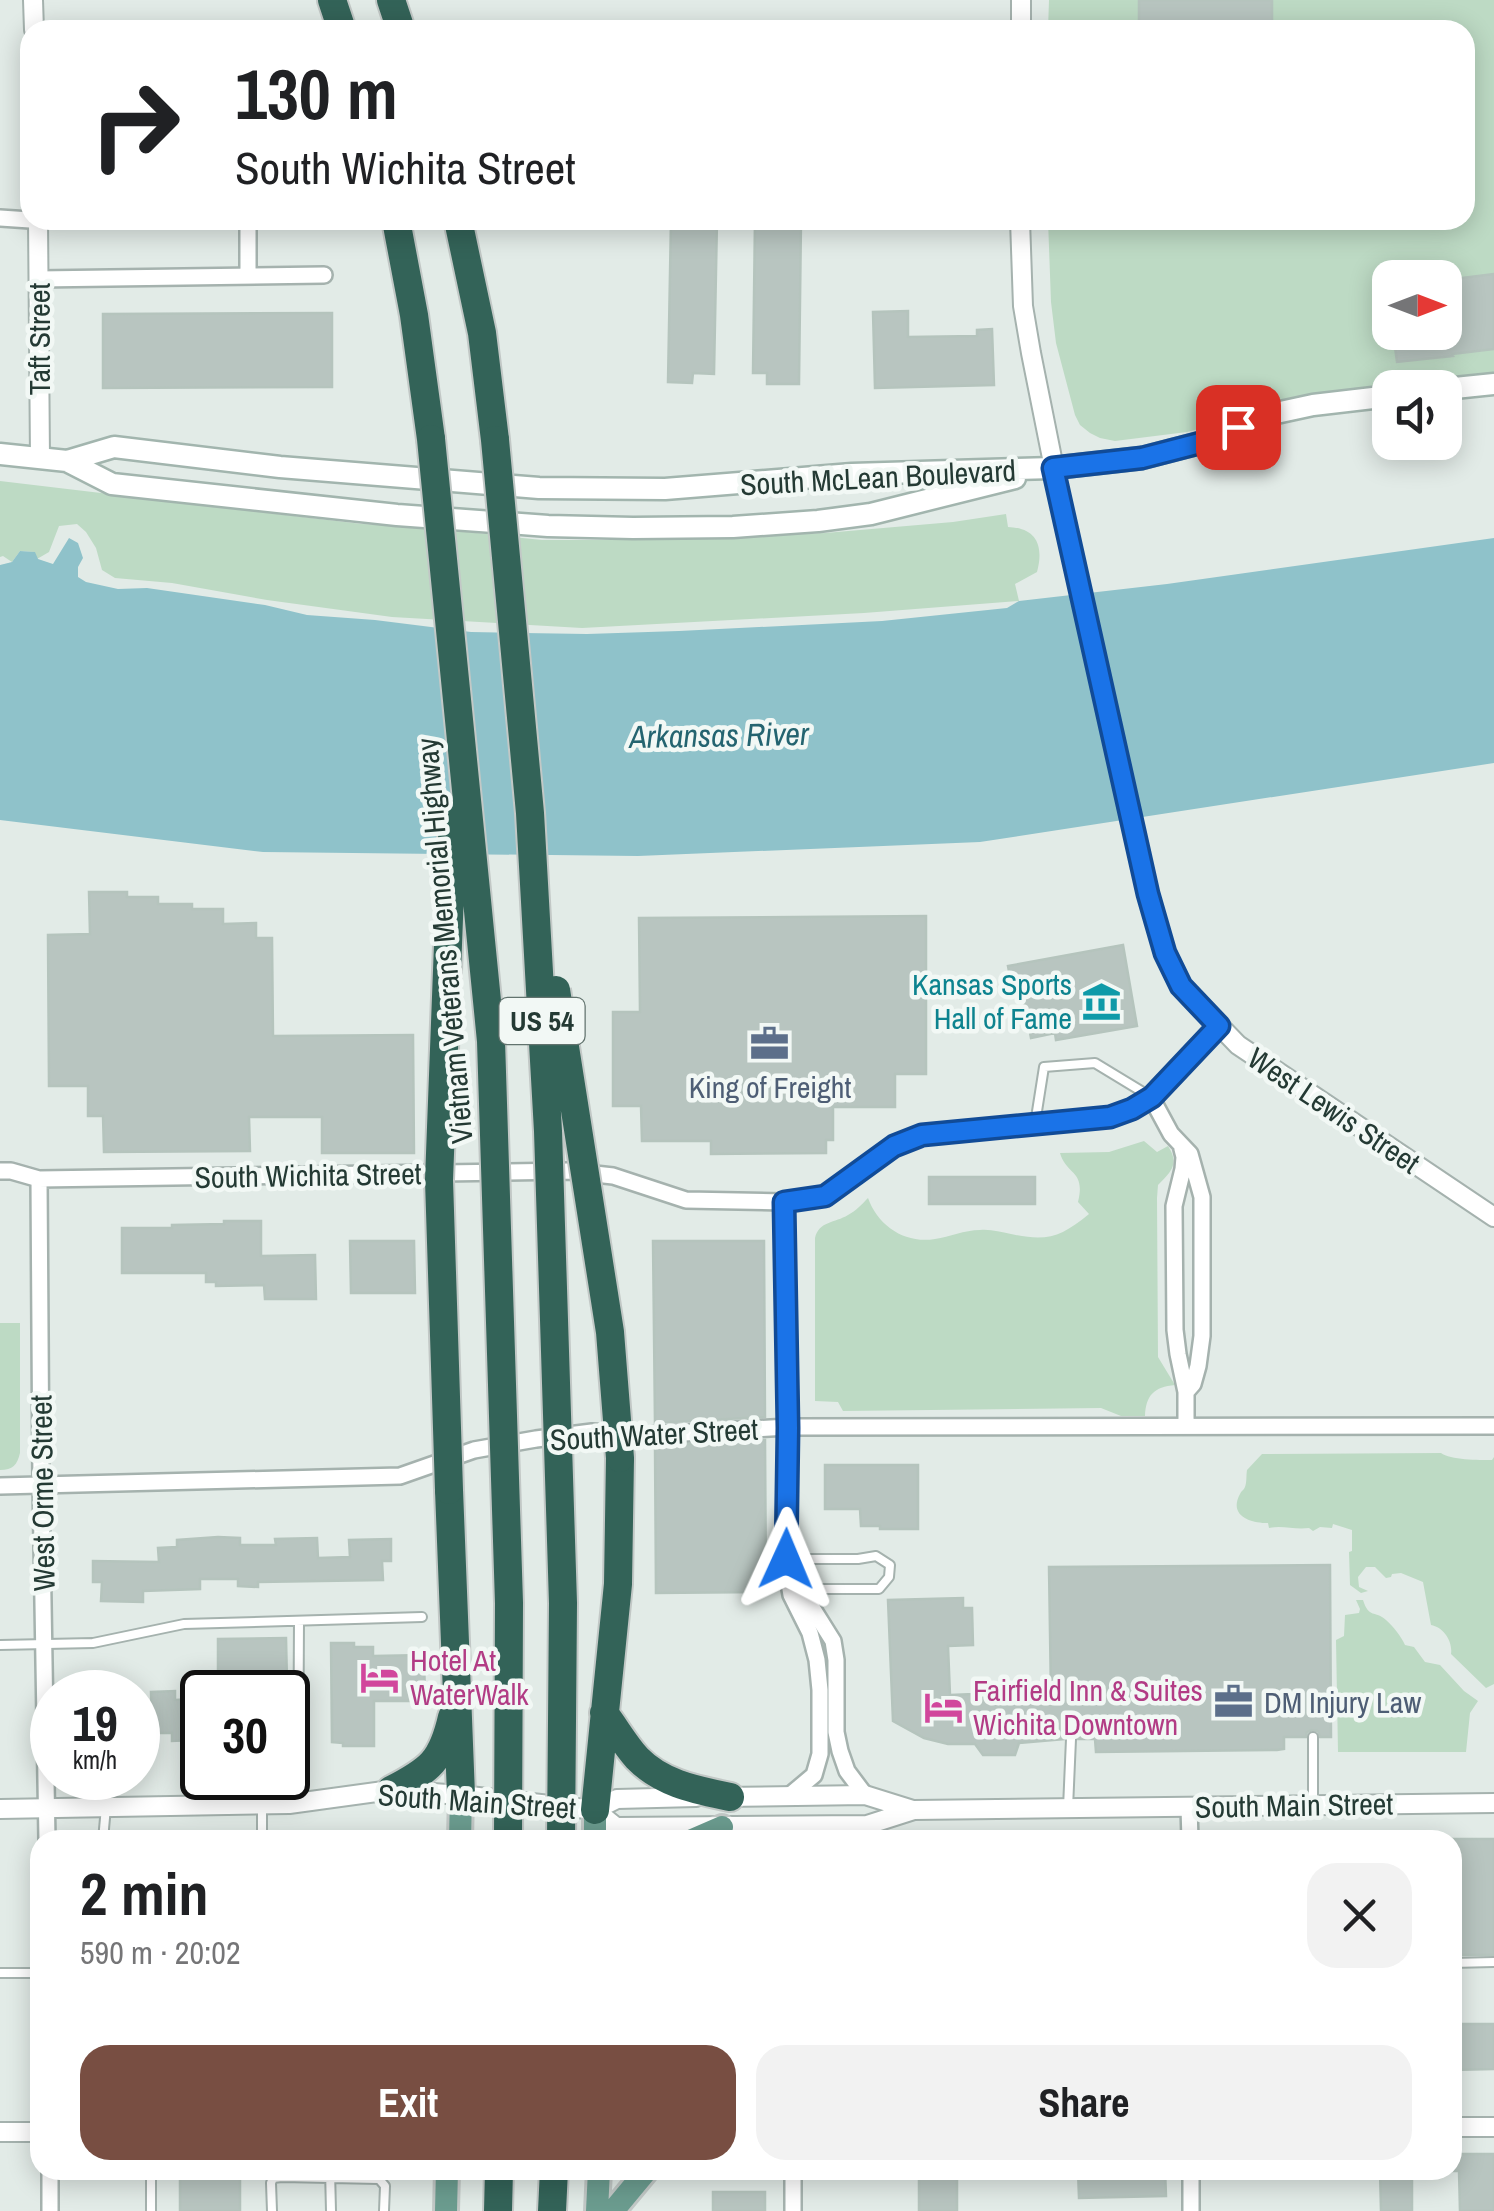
<!DOCTYPE html>
<meta charset="utf-8">
<style>
body{margin:0;font-family:"Archivo Narrow",sans-serif;background:#f2f2f2;color:#202124;height:100vh;display:flex;flex-direction:column;font-size:38px;white-space:nowrap}
*{box-sizing:border-box;margin:0}
p{font-size:32px;color:#757577}
.icon{flex:none;width:55px;height:55px;fill:none;stroke:currentColor;stroke-width:2;stroke-linecap:round;stroke-linejoin:round}
.map{position:relative;flex:1;overflow:hidden}
.drawer{position:absolute;left:30px;top:1830px;width:1432px;height:350px;display:flex;flex-direction:column;background:#fff;border-radius:30px;box-shadow:0 5px 25px #0003}
.drawer>*{flex:none}
.top-card{position:absolute;left:20px;top:20px;width:1455px;height:210px;border-radius:30px;box-shadow:0 5px 25px #0003;background:#fff;color:#202124;overflow:hidden}
.needle{width:65px;rotate:90deg}
.controls{position:absolute;left:1372px;top:260px;display:grid;gap:20px}
.controls a{display:grid;place-items:center;width:90px;height:90px;border-radius:20px;background:#fff;box-shadow:0 5px 25px #0003;font-size:50px}
.speed{position:absolute;left:30px;top:1670px;display:flex;gap:20px;font-size:50px;font-weight:700;text-align:center}
.speed>*{display:grid;place-content:center;width:130px;height:130px;border-radius:50%;background:#fff;box-shadow:0 5px 25px #0003;line-height:1}
.speed small{font-size:25px;font-weight:400}
.speed .limit{border:5px solid #111;border-radius:15px;background:#fff;color:#111}
.pin{position:absolute;display:grid;place-items:center;width:85px;height:85px;color:#fff;margin:-42px;border-radius:20px;box-shadow:0 5px 15px #0006}
.me{position:absolute;width:110px;margin:-55px;rotate:1deg;stroke-linejoin:round;filter:drop-shadow(0 0 8px #0008)}
.turn{display:flex;align-items:center;gap:35px;height:210px;padding:0 50px;font-size:45px}
.turn .icon{width:130px;height:130px;stroke-width:2.5}
.turn b{display:block;font-size:70px;line-height:85px}
.round{display:grid;place-items:center;flex:none;width:105px;height:105px;border-radius:30px;background:#f2f2f2}
.summary{display:flex;align-items:center;justify-content:space-between;height:170px;padding:0 50px}
h1{font-size:60px;font-weight:700;line-height:75px}
.action{display:flex;gap:20px;margin-top:auto;padding:20px 50px}
.action a{flex:1;height:115px;border-radius:30px;background:#784e42;color:#fff;font-size:40px;font-weight:700;line-height:115px;text-align:center}
.action a+a{background:#f2f2f2;color:#202124}
.map>svg:first-child{display:block}
.green{fill:#bddac4;fill-rule:evenodd}
.water{fill:#8fc2ca}
.building{fill:#b8c5c0;stroke:#b5c4bd;stroke-width:2.5}
.lines{fill:none;stroke-linecap:round;stroke-linejoin:round}
.service-casing{stroke:#a5b2ae;stroke-width:12}
.minor-casing{stroke:#a5b2ae;stroke-width:20}
.tertiary-casing{stroke:#a5b2ae;stroke-width:22}
.secondary-casing{stroke:#a2b5ae;stroke-width:25}
.primary-casing{stroke:#c2c8c6;stroke-width:28}
.motorway-casing{stroke:#c2c8c6;stroke-width:32}
.service{stroke:#fff;stroke-width:8}
.minor{stroke:#fff;stroke-width:15}
.tertiary{stroke:#fff;stroke-width:18}
.secondary{stroke:#fff;stroke-width:20}
.primary{stroke:#6b9c8f;stroke-width:22}
.motorway{stroke:#336358;stroke-width:28}
.motorway-bridge-casing{stroke:#c2c8c6;stroke-width:32;stroke-linecap:butt}
.motorway-bridge{stroke:#336358;stroke-width:28}
.route-casing{stroke:#114b97;stroke-width:25}
.route{stroke:#1a73e8;stroke-width:18}
.labels{text-anchor:middle;dominant-baseline:central;stroke-width:9;stroke-linejoin:round;paint-order:stroke}
.shield{fill:#f2f8f5;stroke:#62736e;stroke-width:2.5}
.shield-label{font-size:28px;font-weight:bold;fill:#243a34}
.street-label{font-size:30px;fill:#243a34;stroke:#f2f8f5}
.culture-label{font-size:30px;fill:#0d838f;stroke:#f2f8f5;text-anchor:end}
.service-label{font-size:30px;fill:#4e5e75;stroke:#f2f8f5}
.hotel-label{font-size:30px;fill:#b23c85;stroke:#f2f8f5;text-anchor:start}
.water-label{font-size:32px;font-style:italic;fill:#246470;stroke:#f2f8f5}
</style>
<div class="map">
<svg width="1494" height="2211" viewBox="0 0 1494 2211">
<rect width="100%" height="100%" fill="#e2ebe7"/>
<!-- green -->
<path class="green" d="M1049,0H1494V374L1311,397L1265,407L1222,423L1187,432L1115,441L1100,438L1090,433L1080,425L1075,415L1056,343L1051,302L1048,220H1465V30H1048ZM1390,278H1445V332H1390Z
M0,481L362,524L410,526L542,540H643L825,533L953,522L1006,514L1008,527C1037,528 1044,546 1037,572L1015,584L1019,601L864,613L582,628L392,617L267,600L172,583L115,578L102,570L96,548L86,532L77,524L59,526L49,552L37,559L34,552L20,551L12,562L3,556L0,557Z
M1144,1141L1157,1152L1168,1146C1180,1164 1171,1172 1158,1185L1157,1198L1158,1357L1175,1385C1154,1387 1146,1395 1145,1416H1121L1101,1408L843,1411L838,1402L815,1401V1238C819,1221 835,1223 848,1215C856,1211 862,1204 868,1198C878,1226 905,1244 935,1239C950,1237 964,1230 980,1230C991,1229 1000,1232 1011,1234C1047,1242 1061,1237 1089,1214L1078,1202C1086,1170 1066,1175 1060,1153L1109,1152Z
M0,1323H20V1453C17,1465 13,1470 0,1470Z
M1441,1453C1450,1460 1479,1460 1492,1460L1494,1457V1684L1486,1688L1451,1654C1453,1641 1443,1627 1431,1625L1423,1582L1401,1573L1392,1574L1391,1577L1386,1578L1375,1567H1366L1358,1577L1359,1587L1368,1591L1361,1593L1350,1585L1349,1552L1352,1551V1530L1333,1524L1332,1528L1320,1527L1313,1531L1309,1528C1294,1530 1283,1525 1269,1528L1268,1523C1251,1523 1228,1516 1240,1494C1241,1491 1244,1490 1245,1487C1247,1482 1246,1476 1247,1470L1262,1454Z
M1356,1600H1363C1369,1619 1375,1610 1386,1620C1393,1626 1401,1636 1405,1645L1414,1647L1425,1662L1440,1665L1464,1691L1478,1701L1470,1713L1466,1752H1338L1336,1640L1344,1636L1345,1615L1359,1613L1360,1609Z"/>
<!-- water -->
<path class="water" d="M69,538L78,543L83,558L78,567V577L86,582L118,589L147,588L265,605L307,615L375,620L471,632L587,634L679,631L882,621L1007,608L1019,601L1167,584L1494,538V763L980,842L638,856L263,852L0,820V565L12,562L20,551L35,552L38,559L53,564Z"/>
<!-- building -->
<path class="building" d="M1139,0H1272V30H1139Z
M671,220H717L714,374L693,373L692,383L668,382Z
M755,220H801L799,384H767V373H753Z
M1494,274V349L1452,354L1453,356L1397,362L1393,332H1445V280Z
M908,311V337L977,336V330L992,329L994,385L875,388L873,312Z
M332,313V387L103,388V314Z
M89,892H127V897H158V904H192V909H223V924L256,923V938H272L273,1036L413,1035L414,1153H322V1117H249L250,1151L104,1152L103,1116H88V1086H49L48,935L90,934Z
M926,916V1074H895V1107H833V1140H826V1153L711,1154V1141H642L641,1106H613V1012H640L639,918Z
M1123,945L1137,1026L1056,1040L1055,1033L1031,1038L1020,980L1011,982L1008,966Z
M929,1177H1035V1204H929Z
M224,1221H261V1256L315,1255L316,1299H265L264,1285L216,1286V1282H206V1273H122V1228H172V1225L224,1224Z
M350,1241H414L415,1293H351Z
M653,1241H764L765,1417L655,1423Z
M765,1440L766,1592L656,1593L655,1446Z
M825,1465H918V1529H880V1526H861L860,1509H825Z
M218,1537L240,1538V1545H276L275,1539L317,1538L318,1558L350,1557L349,1540L391,1539V1561H382L383,1580L258,1582V1587L238,1586V1579H200V1589L143,1591V1602L101,1601L102,1582H93V1561L159,1562L158,1548L177,1547V1540Z
M1330,1565L1331,1737H1320L1318,1731L1312,1730L1307,1732L1306,1737H1284V1749L1277,1750L1096,1752L1095,1739H1078L1076,1733L1070,1732L1065,1734L1064,1739L1019,1743L1015,1755H983L975,1744H948L924,1738L893,1721L888,1600L963,1598V1608H972L973,1645L948,1646L950,1695L974,1694L976,1687L1010,1685L1051,1696L1049,1567Z
M286,1638L287,1682L218,1683V1639Z
M331,1643H354V1647H373V1656L424,1655L425,1701H374V1746H343V1743L332,1742Z
M175,1691V1700L192,1699L193,1740L172,1741V1733H152L151,1692Z
M1452,1839H1494V1955H1452Z
M1452,2024H1494V2069L1452,2070Z
M1452,2154H1494V2211H1460L1459,2171H1452Z
M180,2170H240V2211H180Z
M919,2170H957V2211H919Z
M1078,2170H1165L1166,2196L1079,2198Z
M1380,2170H1412V2211H1381Z
M713,2192H765V2211H713Z"/>
<g class="lines">
<defs>
<path id="service" d="M1035,1124L1044,1067L1095,1063L1151,1097
M787,1559H858L876,1556L890,1565L889,1577L879,1589H820L805,1598
M0,1645L93,1643L184,1624L422,1617
M1313,1737V1802
M298,1802L299,1621
M262,1804V1840
M1068,1808L1071,1739
M103,1840L106,1807
M1452,1963L1494,1962
M0,1973H40
M330,2170L331,2211
M151,2211V2170
M272,2211L271,2183L273,2178L282,2177L379,2179L385,2186L384,2211"/>
<path id="minor" d="M0,218L30,220
M248,220V276
M38,279L324,275
M1151,1097L1171,1134L1190,1154L1202,1197V1336L1198,1366L1193,1384L1186,1392
M1182,1149L1184,1157L1183,1169L1174,1206L1175,1330L1178,1354L1186,1392V1426
M0,1171H11L39,1179L568,1171L613,1176L686,1200L784,1202L825,1196L895,1147L922,1135L1110,1117L1131,1109L1151,1097L1219,1027
M39,1179L41,1485L47,1840
M784,1202L788,1427L786,1566L791,1595L810,1633L817,1660L820,1690V1754L814,1775L789,1796
M0,1486L400,1476L474,1450L536,1439L592,1432L649,1435L788,1427L1494,1426
M791,1574L833,1641L836,1660V1732L840,1751L847,1771L865,1795
M1189,1807L1190,1840
M50,2170V2211
M793,2211V2170
M1191,2211V2170"/>
<path id="tertiary" d="M33,0L34,30
M1021,30V0
M38,220L40,458
M1020,220L1023,306L1031,353L1069,543L1148,894L1165,953L1181,986L1238,1045L1494,1217
M722,1797L865,1795L913,1810
M0,1809L289,1804L391,1790L461,1795L595,1810L616,1827L867,1825L914,1810L1494,1803
M595,1810L617,1799L696,1797
M1452,2127H1494
M0,2132H40"/>
<path id="secondary" d="M1445,389L1494,384
M0,454L67,461L112,484L397,515L548,526L633,528L733,527L818,521L871,514L1015,478
M67,461L114,447L280,467L539,488L665,489L852,474L1053,468L1142,458L1200,443L1276,413L1313,405L1390,396"/>
<path id="primary" d="M595,1810V1840
M460,1840L461,1795
M692,1840L722,1827
M446,2211L447,2170
M597,2211L599,2170
M613,2211L647,2170"/>
<path id="motorway" d="M332,0L342,30
M391,0L401,30
M396,220L414,315L431,439
M458,220L482,333L495,440
M449,1490L461,1795
M604,1713C615,1727 625,1745 637,1758C662,1784 697,1790 730,1797
M391,1790C430,1770 442,1761 452,1717
M595,1810L618,1584L620,1458
M498,2211L499,2170
M552,2211L554,2170"/>
</defs>
<!-- service casing -->
<use href="#service" class="service-casing"/>
<!-- minor casing -->
<use href="#minor" class="minor-casing"/>
<!-- tertiary casing -->
<use href="#tertiary" class="tertiary-casing"/>
<!-- secondary casing -->
<use href="#secondary" class="secondary-casing"/>
<!-- primary casing -->
<use href="#primary" class="primary-casing"/>
<!-- motorway casing -->
<use href="#motorway" class="motorway-casing"/>
<!-- service -->
<use href="#service" class="service"/>
<!-- minor -->
<use href="#minor" class="minor"/>
<!-- tertiary -->
<use href="#tertiary" class="tertiary"/>
<!-- secondary -->
<use href="#secondary" class="secondary"/>
<!-- primary -->
<use href="#primary" class="primary"/>
<!-- motorway -->
<use href="#motorway" class="motorway"/>
<defs>
<path id="motorway-bridge" d="M431,439L491,1041L509,1603L508,1840
M495,440L530,813L548,1131L563,1603L561,1840
M556,990L610,1332L620,1458
M449,1490L439,1180L453,814"/>
</defs>
<!-- motorway-bridge casing -->
<use href="#motorway-bridge" class="motorway-bridge-casing"/>
<!-- motorway-bridge -->
<use href="#motorway-bridge" class="motorway-bridge"/>
</g>
<g class="lines">
<defs>
<path id="route" d="M786,1559L788,1428L784,1202L825,1196L894,1146L922,1135L1110,1117L1132,1109L1152,1097L1219,1026L1181,986L1165,953L1148,894L1053,468L1142,458L1200,443L1238,427"/>
</defs>
<!-- route casing -->
<use href="#route" class="route-casing"/>
<!-- route -->
<use href="#route" class="route"/>
</g>
<!-- icons -->
<defs>
<symbol id="museum-bare" viewBox="-9 -9 18 18"><path d="M0-6L6-3V-2H-6V-3ZM-5-1h2V3h-2ZM-1-1h2V3h-2ZM3-1h2V3H3ZM-6 4H6V6H-6Z" fill="#0f9aa8" stroke="#f2f8f5" stroke-width="2.5" paint-order="stroke"/></symbol>
<symbol id="office-bare" viewBox="-9 -9 18 18"><path d="M-6-3h4V-5.5h4V-3h4V5H-6ZM-1-4.5V-3h2v-1.5ZM-6 0V1H6V0Z" fill="#5c6f8a" stroke="#f2f8f5" stroke-width="2.5" paint-order="stroke"/></symbol>
<symbol id="hotel-bare" viewBox="-9 -9 18 18"><path d="M-6-4.5h1.5V1H6V5H4.5V3h-9V5H-6ZM-4 0a1.8 1.8 0 1 1 3.6 0ZM.5 0V-2.5h3Q6-2.5 6 0Z" fill="#d1479c" stroke="#f2f8f5" stroke-width="2.5" paint-order="stroke"/></symbol>
</defs>
<g fill-rule="evenodd">
<use href="#museum-bare" x="1074" y="974" width="55" height="55"/>
<use href="#office-bare" x="742" y="1016" width="55" height="55"/>
<use href="#hotel-bare" x="352" y="1650" width="55" height="55"/>
<use href="#office-bare" x="1206" y="1674" width="55" height="55"/>
<use href="#hotel-bare" x="916" y="1680" width="55" height="55"/>
</g>
<g class="labels">
<!-- shield labels -->
<rect class="shield" x="499.5" y="998" width="85" height="46" rx="8"/>
<g class="shield-label">
<text x="542" y="1021">US 54</text>
</g>
<!-- street labels -->
<g class="street-label">
<text transform="translate(39 339) rotate(-90)">Taft Street</text>
<text transform="translate(878 477) rotate(-3)">South McLean Boulevard</text>
<text transform="translate(444 941) rotate(-95)">Vietnam Veterans Memorial Highway</text>
<text transform="translate(1334 1110) rotate(34)">West Lewis Street</text>
<text transform="translate(308 1175) rotate(-1)">South Wichita Street</text>
<text transform="translate(654 1434) rotate(-3)">South Water Street</text>
<text transform="translate(42 1493) rotate(-91)">West Orme Street</text>
<text transform="translate(477 1801) rotate(4)">South Main Street</text>
<text transform="translate(1294 1805) rotate(-1)">South Main Street</text>
</g>
<!-- culture labels -->
<g class="culture-label">
<text x="1072" y="984">Kansas Sports<tspan x="1072" dy="34">Hall of Fame</tspan></text>
</g>
<!-- service labels -->
<g class="service-label">
<text x="770" y="1087">King of Freight</text>
<text x="1264" y="1702" text-anchor="start">DM Injury Law</text>
</g>
<!-- hotel labels -->
<g class="hotel-label">
<text x="410" y="1660">Hotel At<tspan x="410" dy="34">WaterWalk</tspan></text>
<text x="973" y="1690">Fairfield Inn &amp; Suites<tspan x="973" dy="34">Wichita Downtown</tspan></text>
</g>
<!-- water labels -->
<g class="water-label">
<text transform="translate(719 735) rotate(-1)">Arkansas River</text>
</g>
</g>
</svg>
<div class="controls">
<a><svg class="needle" viewBox="-14 -14 28 28"><path d="M0-13l5 13h-10z" fill="#e53935"/><path d="M0 13l5-13h-10z" fill="#757577"/></svg></a>
<a><svg class="icon" aria-label="sound" viewBox="0 0 24 24"><path d="M4 9h4l5-4v14l-5-4H4zM17 9q2 3 0 6"/></svg></a>
</div>
<div class="speed"><div>19<small>km/h</small></div><div class="limit">30</div></div>
<div class="pin" style="left:1238px;top:427px;background:#d93025"><svg class="icon" aria-label="arrive" viewBox="0 0 24 24"><path d="M6 21V4h12l-3 4 3 4H6"/></svg></div>
<svg class="me" style="left:786px;top:1559px" viewBox="-20 -20 40 40"><path d="M0-17L14 15 0 8-14 15z" fill="#1a73e8" stroke="#fff" stroke-width="4"/></svg>
<div class="top-card">
<div class="turn"><svg class="icon" aria-label="right" viewBox="0 0 24 24"><path d="M7 20v-9h11M14 6l5 5-5 5"/></svg><div><b>130 m</b>South Wichita Street</div></div>
</div>
<section class="drawer">
<div class="summary"><div><h1>2 min</h1><p>590 m · 20:02</p></div><a class="round"><svg class="icon" aria-label="close" viewBox="0 0 24 24"><path d="M6 6l12 12M18 6L6 18"/></svg></a></div>
<div class="action"><a>Exit</a><a>Share</a></div>
</section>
</div>
